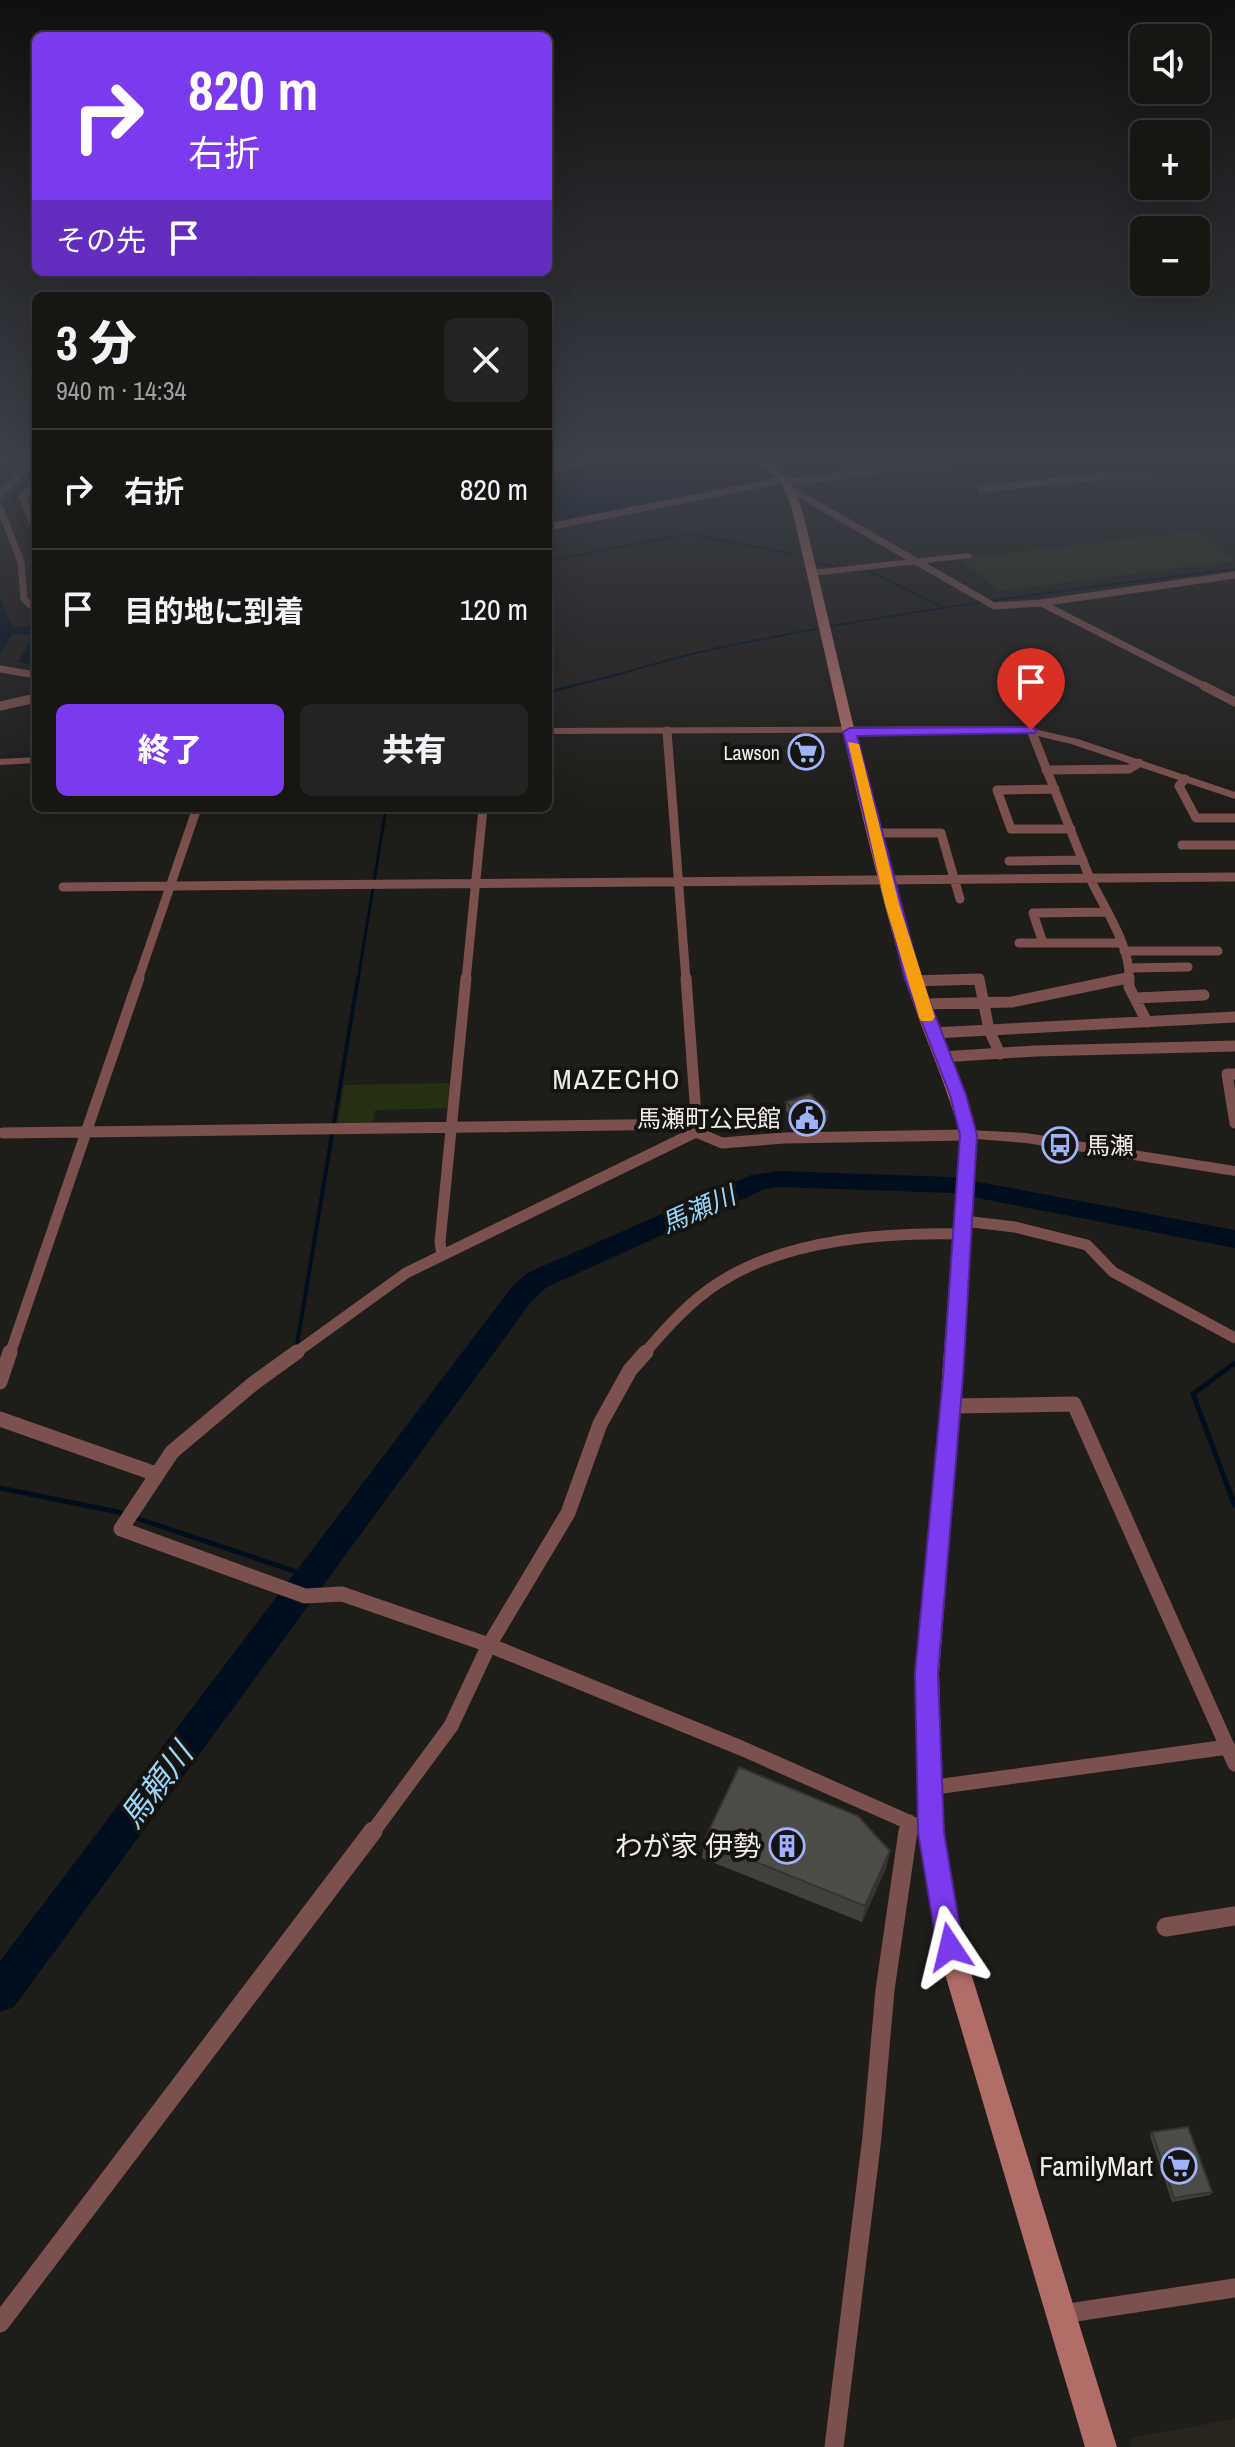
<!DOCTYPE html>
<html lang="ja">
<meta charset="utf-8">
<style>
body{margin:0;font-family:"Archivo Narrow","Noto Sans JP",sans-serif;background:#242321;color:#f1f3f6;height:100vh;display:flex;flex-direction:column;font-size:30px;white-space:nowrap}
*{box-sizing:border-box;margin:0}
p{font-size:26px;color:#9e9fa0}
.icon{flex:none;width:44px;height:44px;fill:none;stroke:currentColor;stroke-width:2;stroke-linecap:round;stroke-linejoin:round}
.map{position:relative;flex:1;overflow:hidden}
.sheet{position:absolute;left:32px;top:292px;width:520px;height:520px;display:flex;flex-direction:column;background:#171613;border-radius:12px;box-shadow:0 8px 32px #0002,0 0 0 2px #363533}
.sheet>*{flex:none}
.banner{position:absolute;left:32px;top:32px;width:520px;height:244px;border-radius:12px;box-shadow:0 8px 32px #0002,0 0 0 2px #363533;background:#7c3aed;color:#fff;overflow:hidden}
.controls{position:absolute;left:1130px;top:24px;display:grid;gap:16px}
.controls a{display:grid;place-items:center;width:80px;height:80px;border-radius:12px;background:#171613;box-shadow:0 8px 32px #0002,0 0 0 2px #363533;font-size:40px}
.pin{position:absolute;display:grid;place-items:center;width:68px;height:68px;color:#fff;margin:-82px -34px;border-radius:50% 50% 50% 0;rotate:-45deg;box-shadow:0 0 8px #0007}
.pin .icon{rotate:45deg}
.me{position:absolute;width:88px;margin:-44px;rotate:350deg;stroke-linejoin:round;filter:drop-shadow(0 0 6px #0008)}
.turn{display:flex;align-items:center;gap:28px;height:168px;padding:0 24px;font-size:36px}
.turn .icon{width:104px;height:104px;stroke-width:2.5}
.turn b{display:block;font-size:56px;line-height:68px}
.then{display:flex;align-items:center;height:76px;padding:0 24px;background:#0003;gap:16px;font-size:30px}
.round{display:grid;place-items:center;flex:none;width:84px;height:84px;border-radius:12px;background:#242321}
.overview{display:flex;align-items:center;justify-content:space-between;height:136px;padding:0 24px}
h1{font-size:48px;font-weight:800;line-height:60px}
.cta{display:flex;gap:16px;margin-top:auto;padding:16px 24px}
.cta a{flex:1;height:92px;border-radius:12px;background:#7c3aed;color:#fff;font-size:32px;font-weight:800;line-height:92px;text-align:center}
.cta a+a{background:#242321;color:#f1f3f6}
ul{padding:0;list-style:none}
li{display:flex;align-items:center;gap:24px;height:120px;padding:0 24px;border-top:2px solid #363533}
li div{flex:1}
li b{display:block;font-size:30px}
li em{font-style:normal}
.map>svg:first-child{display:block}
.built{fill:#2a251c}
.green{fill:#253012}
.water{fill:#000f1d}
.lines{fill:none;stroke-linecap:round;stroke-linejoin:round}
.stream-far3{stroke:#000f1d;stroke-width:2}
.stream-far2{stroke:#000f1d;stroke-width:3}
.stream-far1{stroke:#000f1d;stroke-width:4}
.stream{stroke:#000f1d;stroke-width:5}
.river{fill:#000f1d;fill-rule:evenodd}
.minor-far4{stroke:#7c504d;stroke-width:7}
.minor-far3{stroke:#7c504d;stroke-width:9}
.minor-far2{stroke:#7c504d;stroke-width:11}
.minor-far1{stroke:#7c504d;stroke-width:15}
.minor{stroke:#7c504d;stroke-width:19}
.tertiary{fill:#7c504d;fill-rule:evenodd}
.secondary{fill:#b26d68;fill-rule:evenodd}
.wall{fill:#42403c}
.shaded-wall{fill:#363431}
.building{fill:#4d4b46;stroke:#363431;stroke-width:2}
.route{fill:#7c3aed;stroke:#51269a;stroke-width:2}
.slow{fill:#f59e0b}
.labels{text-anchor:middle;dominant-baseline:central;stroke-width:8;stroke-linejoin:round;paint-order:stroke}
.far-poi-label{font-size:20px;fill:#f0eeec;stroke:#161410;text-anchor:end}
.poi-label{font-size:24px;fill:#f0eeec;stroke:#161410;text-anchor:end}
.water-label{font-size:26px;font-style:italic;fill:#99d4fb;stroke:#161410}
.quarter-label{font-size:28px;letter-spacing:2px;fill:#f0eeec;stroke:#161410}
.near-poi-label{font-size:28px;fill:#f0eeec;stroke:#161410;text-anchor:end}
.near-water-label{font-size:32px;font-style:italic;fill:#99d4fb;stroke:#161410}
</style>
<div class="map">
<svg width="1235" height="2447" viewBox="0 0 1235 2447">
<rect width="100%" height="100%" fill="#1f1d19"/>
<!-- built -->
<path class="built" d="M1235,2419V2447H1132L1130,2438Z"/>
<!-- green -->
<path class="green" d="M1196,531L1235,561L998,591L961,559Z
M452,1083L450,1108L375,1110L372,1127L337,1128L344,1085Z"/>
<!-- water -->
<path class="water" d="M612,460H780L758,463L775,478L548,525V477Z
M0,597L10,623L17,628L36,624V665L18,662L34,635L13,634L0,653Z"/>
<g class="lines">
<!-- stream-far3 -->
<path class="stream-far3" d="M1078,460H1100
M548,465L572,460
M976,471L1069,460
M36,474L13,499L36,554
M683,533L792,554
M799,558L831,566
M548,561L678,536
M868,571L942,607
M564,688C617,676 669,658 723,647C892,612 1064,590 1235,569"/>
<!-- stream-far2 -->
<path class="stream-far2" d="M548,692L573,686
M358,980L386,808"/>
<!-- stream-far1 -->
<path class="stream-far1" d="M297,1345L358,978"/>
<!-- stream -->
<path class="stream" d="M1235,1363L1193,1394L1235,1506
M0,1488L118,1512L312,1577"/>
<!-- river -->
<path class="river" d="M779,1171L952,1177L1235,1230V1248L952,1193L779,1187L765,1189L547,1287L531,1302L14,2007L0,2012V1961L511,1288L527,1273L751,1175Z"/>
<!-- minor-far4 -->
<path class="minor-far4" d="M548,470L589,460
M786,483L954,460
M790,489L994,606L1041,603L1235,575
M981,489L1105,476H1149
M0,494L35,460
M22,497L36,530
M22,497L36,483
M0,508L21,562L24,599L36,610
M548,527L783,480
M1041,603L1208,688
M0,669L36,675"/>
<!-- minor-far3 -->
<path class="minor-far3" d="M1204,686L1235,702
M0,706L36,698
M1031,730C1050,778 1069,827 1089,876C1103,907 1131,945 1129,980
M667,731L686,980
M1046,770L1129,769L1139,763
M1185,779L1179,786L1196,818H1235
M1055,789L997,790L1011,829H1071
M874,833H941L960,899
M1182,845H1235
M1009,861L1083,860
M63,887L1235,877
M1106,912L1033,913L1043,943H1119
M1019,943H1043
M1124,951H1218
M1130,968L1188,967
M138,980L197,808
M466,980L483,808
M950,980H979
M1118,980L1127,978"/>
<!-- minor-far2 -->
<path class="minor-far2" d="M686,978L697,1129
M1129,978V987L1147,1022
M914,981L979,979L989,1030L1000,1054
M1136,998L1204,995
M922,1004L1012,1002L1127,978
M933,1033L1235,1017
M942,1057L1035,1051L1235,1046
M1235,1074H1227L1235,1123
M3,1133L698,1124
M964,1221L1015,1227L1087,1245L1113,1272L1235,1338
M442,1255L440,1242L466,978
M10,1354L139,978
M294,1354L406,1273L696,1132L722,1143L784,1138L968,1135
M644,1354C666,1328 691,1300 720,1282C787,1239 886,1232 964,1234"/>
<!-- minor-far1 -->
<path class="minor-far1" d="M297,1352L254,1383L172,1452L121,1529L305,1596L342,1594L489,1645L741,1748L931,1832
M0,1382L10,1352
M950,1406L1074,1404L1235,1764
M0,1419L156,1474
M928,1788L1228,1747
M372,1833L451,1726L489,1645L568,1513L600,1424L630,1370L646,1352
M907,1833L909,1822"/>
<!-- minor -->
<path class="minor" d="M1166,1927L1235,1916
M1062,2314L1235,2288
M0,2323L373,1831
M834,2447L872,2137L885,1990L908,1831"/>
<!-- tertiary -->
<path class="tertiary" d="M968,553L973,556L971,558L812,576L807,573L812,570Z
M1021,726L1078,739L1235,792V799L1071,744L1021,732L548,734V728Z
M36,757V763L0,765V759Z
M968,1130L1026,1133L1235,1166V1176L1026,1143L963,1138L960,1135L963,1132Z"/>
<!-- secondary -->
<path class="secondary" d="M758,460H768L791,483L802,509C840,664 873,822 919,975C936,1029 962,1080 976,1135L960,1406L939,1673L943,1832L963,1947L1117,2447H1085L937,1947L919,1832L915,1673L940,1406L960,1135C946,1080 920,1029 904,975C860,821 828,664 792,509L782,484Z"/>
</g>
<!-- wall -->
<path class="wall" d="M786,1102L828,1112L827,1121L804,1129L786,1111Z
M704,1841L890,1851L886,1868L862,1922L702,1858Z
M1152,2132L1212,2192L1210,2195L1172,2202L1150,2136Z"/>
<!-- shaded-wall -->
<path class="shaded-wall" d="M828,1112L827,1121L804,1129V1120Z
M890,1851L886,1868L862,1922L865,1906Z"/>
<!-- building -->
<path class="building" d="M810,1094L828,1112L804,1120L786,1102Z
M739,1767L858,1816L890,1851L865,1906L704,1841Z
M1188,2127L1212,2192L1174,2198L1152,2132Z"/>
<!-- sky -->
<linearGradient id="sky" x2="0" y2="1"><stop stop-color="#11100e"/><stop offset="0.57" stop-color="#3c4049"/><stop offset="1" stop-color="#3c4049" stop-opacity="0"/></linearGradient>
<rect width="1235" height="803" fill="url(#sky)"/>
<!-- route -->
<path class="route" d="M1031,727L1037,730L1035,733L857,736L921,979L966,1095L977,1135L963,1377L938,1673L944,1832L963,1947L960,1956L950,1960L941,1956L937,1947L918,1832L915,1673L943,1377L960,1135L950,1095L905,979L843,732L850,728Z"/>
<!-- slow -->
<path class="slow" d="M848,742L859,744L899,904L935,1017L932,1021H921L919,1017L885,904Z"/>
<!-- icons -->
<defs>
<symbol id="supermarket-ring" viewBox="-11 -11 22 22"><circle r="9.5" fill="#161410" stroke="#9fb3fd" stroke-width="1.5"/><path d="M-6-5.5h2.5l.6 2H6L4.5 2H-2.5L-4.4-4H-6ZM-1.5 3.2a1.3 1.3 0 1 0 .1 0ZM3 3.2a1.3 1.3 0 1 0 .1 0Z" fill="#9fb3fd"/></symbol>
<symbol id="civic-ring" viewBox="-11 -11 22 22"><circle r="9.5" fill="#161410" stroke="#9fb3fd" stroke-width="1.5"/><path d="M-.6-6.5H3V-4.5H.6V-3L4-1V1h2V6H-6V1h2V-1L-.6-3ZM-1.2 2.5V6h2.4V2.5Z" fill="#9fb3fd"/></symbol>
<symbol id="bus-ring" viewBox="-11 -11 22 22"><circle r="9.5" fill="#161410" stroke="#9fb3fd" stroke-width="1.5"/><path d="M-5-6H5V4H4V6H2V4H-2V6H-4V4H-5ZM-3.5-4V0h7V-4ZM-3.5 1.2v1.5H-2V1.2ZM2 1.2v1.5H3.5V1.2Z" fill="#9fb3fd"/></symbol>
<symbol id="building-ring" viewBox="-11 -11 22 22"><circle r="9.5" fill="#161410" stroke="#9fb3fd" stroke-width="1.5"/><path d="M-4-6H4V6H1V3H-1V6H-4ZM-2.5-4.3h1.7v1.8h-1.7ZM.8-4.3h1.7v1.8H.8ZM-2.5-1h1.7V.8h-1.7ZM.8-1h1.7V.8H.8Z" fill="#9fb3fd"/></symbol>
</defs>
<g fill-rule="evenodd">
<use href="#supermarket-ring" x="786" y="732" width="40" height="40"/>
<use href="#civic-ring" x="787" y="1098" width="40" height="40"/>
<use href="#bus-ring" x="1040" y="1125" width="40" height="40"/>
<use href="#building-ring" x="767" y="1826" width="40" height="40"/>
<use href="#supermarket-ring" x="1159" y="2146" width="40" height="40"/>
</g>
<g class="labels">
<!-- far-poi labels -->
<g class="far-poi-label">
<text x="780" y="752">Lawson</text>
</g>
<!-- poi labels -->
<g class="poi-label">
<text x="781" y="1118">馬瀬町公民館</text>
<text x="1086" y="1145" text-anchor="start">馬瀬</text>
</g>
<!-- water labels -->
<g class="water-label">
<text transform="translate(698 1209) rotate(-24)">馬瀬川</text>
</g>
<!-- quarter labels -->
<g class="quarter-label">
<text x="617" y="1079">MAZECHO</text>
</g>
<!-- near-poi labels -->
<g class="near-poi-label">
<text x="761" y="1846">わが家 伊勢</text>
<text x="1153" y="2166">FamilyMart</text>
</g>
<!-- near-water labels -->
<g class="near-water-label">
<text transform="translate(156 1785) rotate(-53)">馬頼川</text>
</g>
</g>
</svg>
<div class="controls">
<a><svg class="icon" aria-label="sound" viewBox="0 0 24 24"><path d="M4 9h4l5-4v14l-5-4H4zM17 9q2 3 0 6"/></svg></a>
<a>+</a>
<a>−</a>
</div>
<div class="pin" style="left:1031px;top:730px;background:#d93025"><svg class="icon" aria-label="arrive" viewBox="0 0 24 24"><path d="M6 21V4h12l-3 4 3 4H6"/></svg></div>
<svg class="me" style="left:950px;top:1947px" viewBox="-20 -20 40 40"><path d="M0-17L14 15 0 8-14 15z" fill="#7c3aed" stroke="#fff" stroke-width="4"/></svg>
<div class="banner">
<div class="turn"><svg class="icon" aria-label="right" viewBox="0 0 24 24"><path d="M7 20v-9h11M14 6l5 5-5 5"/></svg><div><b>820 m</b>右折</div></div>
<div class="then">その先<svg class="icon" aria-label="arrive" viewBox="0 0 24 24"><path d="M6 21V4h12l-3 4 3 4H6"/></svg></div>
</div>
<section class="sheet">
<div class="overview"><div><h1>3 分</h1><p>940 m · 14:34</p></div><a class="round"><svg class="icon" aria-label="close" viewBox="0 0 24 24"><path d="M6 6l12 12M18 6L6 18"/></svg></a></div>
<ul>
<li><svg class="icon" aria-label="right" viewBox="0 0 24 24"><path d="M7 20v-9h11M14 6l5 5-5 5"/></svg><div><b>右折</b></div><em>820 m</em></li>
<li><svg class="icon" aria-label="arrive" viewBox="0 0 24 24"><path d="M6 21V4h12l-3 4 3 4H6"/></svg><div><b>目的地に到着</b></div><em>120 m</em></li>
</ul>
<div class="cta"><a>終了</a><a>共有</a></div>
</section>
</div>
